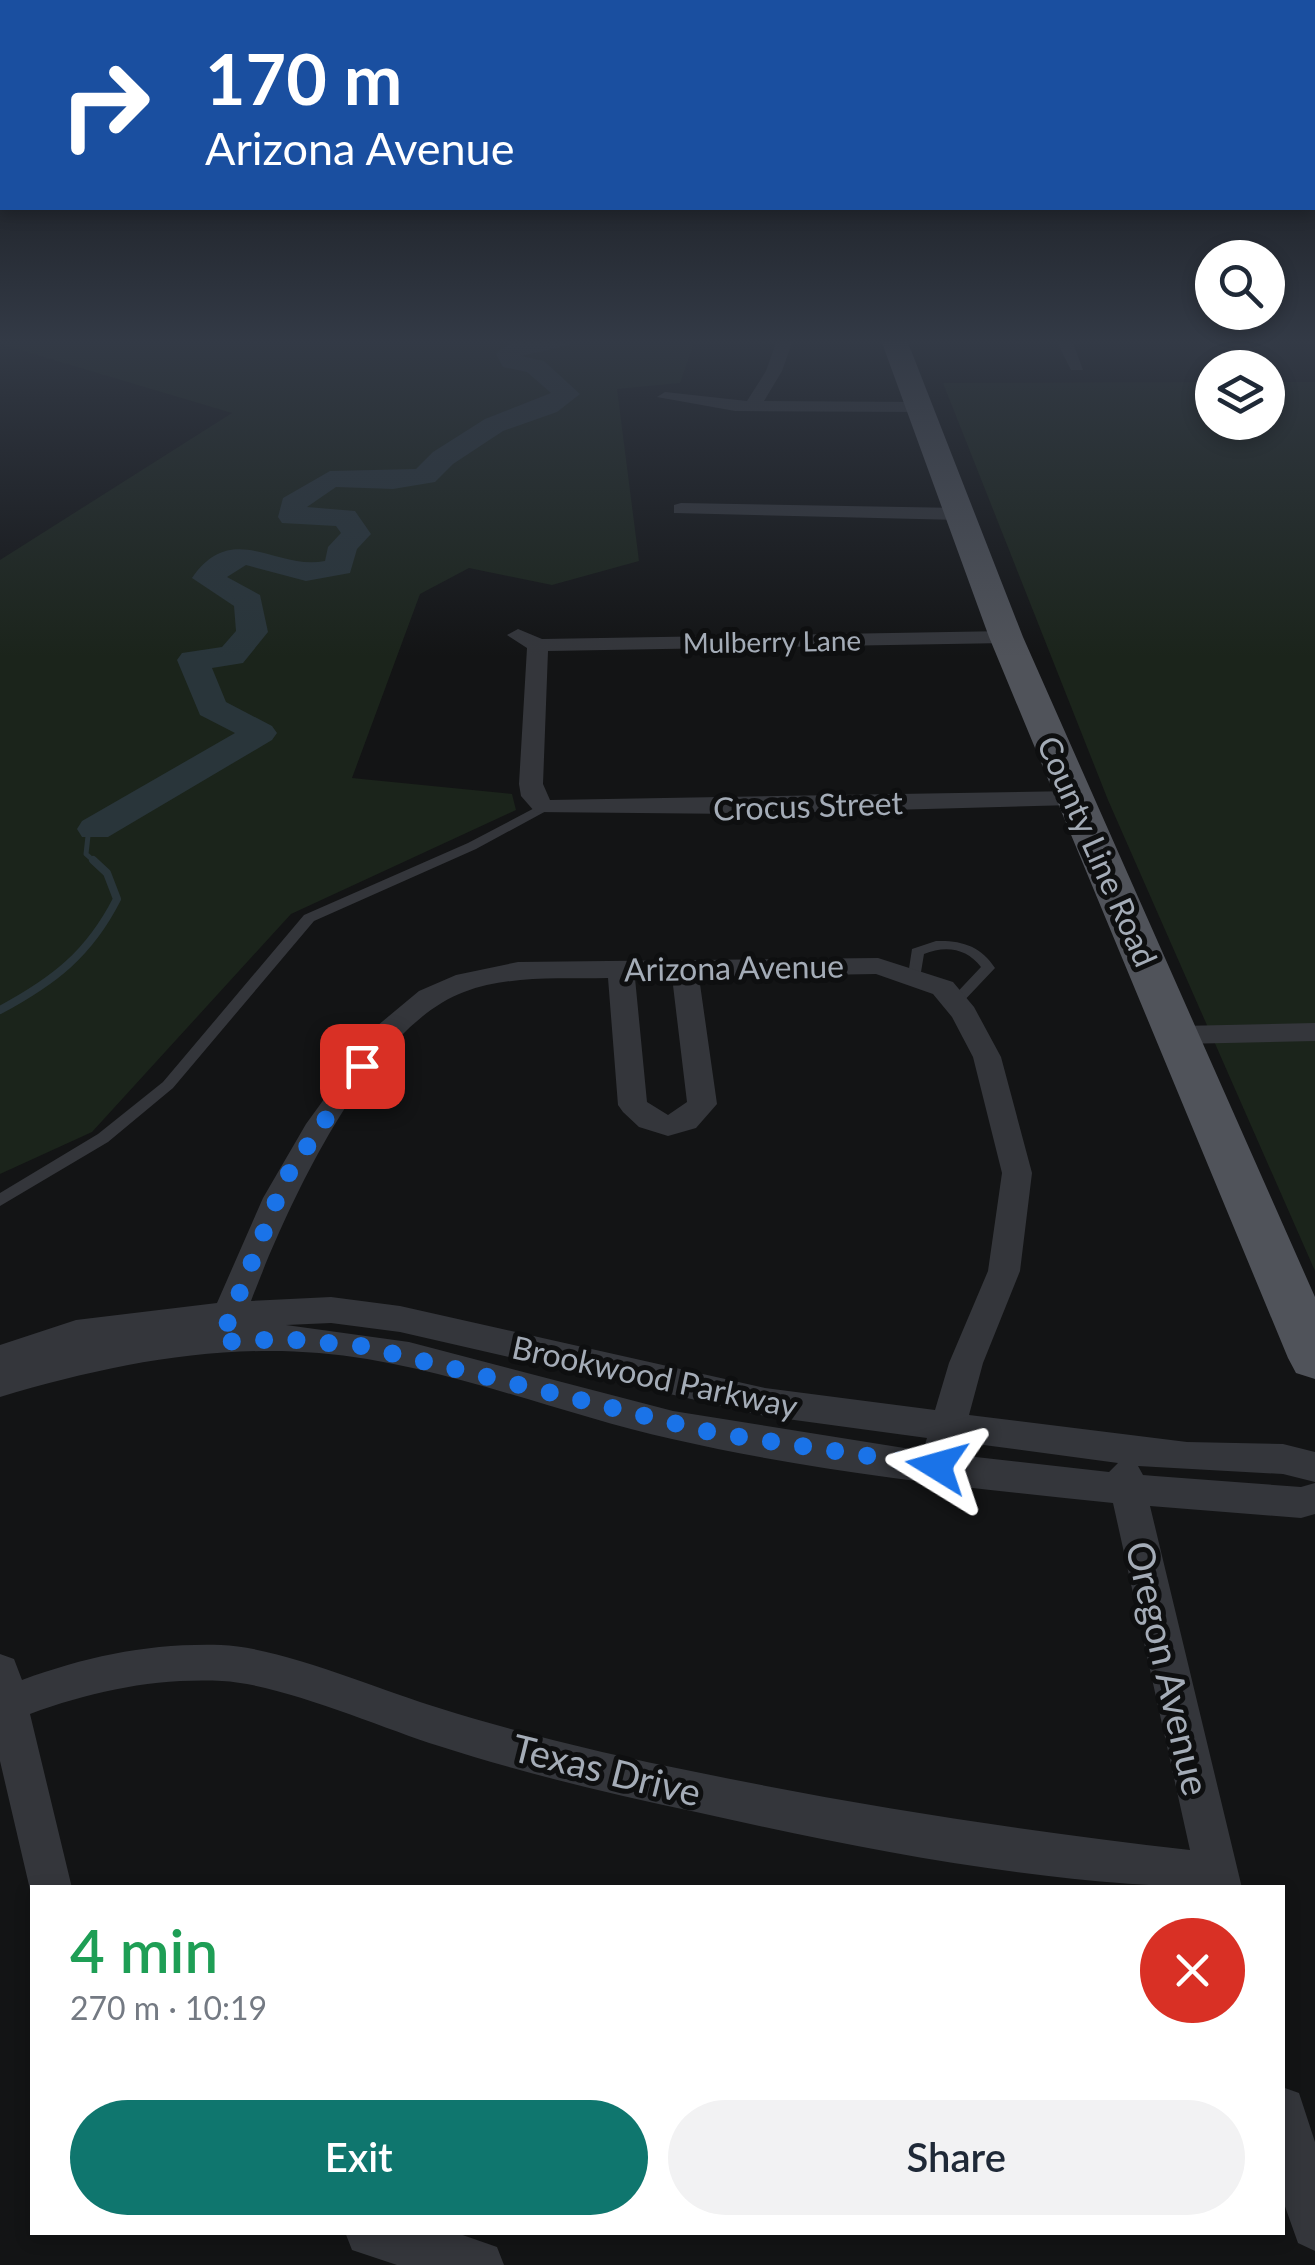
<!DOCTYPE html>
<meta charset="utf-8">
<style>
body{margin:0;font-family:Lato,sans-serif;background:#f2f2f3;color:#1f2937;height:100vh;display:flex;flex-direction:column;font-size:38px;white-space:nowrap}
*{box-sizing:border-box;margin:0}
p{font-size:32px;color:#747a83}
.icon{flex:none;width:55px;height:55px;fill:none;stroke:currentColor;stroke-width:2;stroke-linecap:round;stroke-linejoin:round}
.map{position:relative;flex:1;overflow:hidden}
.details{position:absolute;left:30px;top:1885px;width:1255px;height:350px;display:flex;flex-direction:column;background:#fff;border-radius:0px;box-shadow:0 5px 15px #0003}
.details>*{flex:none}
.top-card{position:absolute;left:0px;top:0px;width:1315px;height:210px;box-shadow:0 5px 15px #0003;background:#1a4fa0;color:#fff;overflow:hidden}
.tools{position:absolute;left:1195px;top:240px;display:grid;gap:20px}
.tools a{display:grid;place-items:center;width:90px;height:90px;border-radius:50%;background:#fff;box-shadow:0 5px 15px #0003;font-size:50px}
.pin{position:absolute;display:grid;place-items:center;width:85px;height:85px;color:#fff;margin:-42px;border-radius:20px;box-shadow:0 5px 15px #0006}
.me{position:absolute;width:110px;margin:-55px;rotate:278deg;stroke-linejoin:round;filter:drop-shadow(0 0 8px #0008)}
.turn{display:flex;align-items:center;gap:35px;height:210px;padding:0 40px;font-size:45px}
.turn .icon{width:130px;height:130px;stroke-width:2.5}
.turn b{display:block;font-size:70px;line-height:85px}
.round{display:grid;place-items:center;flex:none;width:105px;height:105px;border-radius:52px;background:#f2f2f3}
.overview{display:flex;align-items:center;justify-content:space-between;height:170px;padding:0 40px}
h1{font-size:60px;font-weight:600;line-height:75px;color:#1e9e55}
.primary-button{display:flex;gap:20px;margin-top:auto;padding:20px 40px}
.primary-button a{flex:1;height:115px;border-radius:60px;background:#0f766e;color:#fff;font-size:40px;font-weight:600;line-height:115px;text-align:center}
.primary-button a+a{background:#f2f2f3;color:#1f2937}
.map>svg:first-child{display:block}
.green{fill:#1b241b}
.lines{fill:none;stroke-linecap:round;stroke-linejoin:round}
.stream-far1{stroke:#29353a;stroke-width:5}
.stream{stroke:#29353a;stroke-width:8}
.river{fill:#29353a;fill-rule:evenodd}
.service{fill:#34363b;fill-rule:evenodd}
.minor{fill:#34363b;fill-rule:evenodd}
.primary{fill:#50535a;fill-rule:evenodd}
.route{stroke:#1a73e8;stroke-width:18;stroke-dasharray:0 32.4}
.labels{text-anchor:middle;dominant-baseline:central;stroke-width:10;stroke-linejoin:round;paint-order:stroke}
.far-street-label{font-size:28px;fill:#a4acb7;stroke:#0e0f10}
.street-label{font-size:32px;fill:#a4acb7;stroke:#0e0f10}
.near-street-label{font-size:38px;fill:#a4acb7;stroke:#0e0f10}
</style>
<div class="map">
<svg width="1315" height="2265" viewBox="0 0 1315 2265">
<rect width="100%" height="100%" fill="#131415"/>
<!-- green -->
<path class="green" d="M0,340H695L680,383L617,389L639,561L552,585L469,568L420,594L352,778L512,794L516,810L291,914L92,1132L0,1174V560L232,413L0,344Z
M1212,382V422H1268V382H1315V1271L1108,800L943,383Z"/>
<g class="lines">
<!-- stream-far1 -->
<path class="stream-far1" d="M95,829L88,836L86,854L95,862"/>
<!-- stream -->
<path class="stream" d="M0,1010C54,981 89,954 117,899L107,873L93,860"/>
<!-- river -->
<path class="river" d="M574,340L570,345L521,356L544,361L580,394L557,412L503,431L453,464L435,482L393,489L336,487L307,507L355,511L371,534L357,549L350,573L306,581L246,565L227,577L260,595L268,632L243,663L212,668L226,702L272,726L277,733L272,740L108,837H82L77,829L82,821L235,733L200,715L177,660L182,653L222,647L236,631L234,606L192,578C233,519 276,571 325,561L328,547L341,533L336,526L282,523L278,517L283,498L330,471L416,469L433,452L485,419L551,393L527,372L503,367L496,354C514,333 548,339 574,340Z"/>
<!-- service -->
<path class="service" d="M544,803L550,807L548,810L476,849L314,921L173,1088L108,1142L0,1206V1193L98,1134L163,1082L304,915L468,843Z
M936,941C961,940 981,946 995,968L960,1005H950L948,1002L981,967C967,948 945,945 924,954L920,978L915,979L908,975L912,949Z"/>
<!-- minor -->
<path class="minor" d="M777,340H793L782,371L764,401L919,402L928,407L919,412L735,411L657,397L665,392L747,401L766,371Z
M1056,340H1072L1083,370H1071Z
M1230,340H1246L1266,368H1249Z
M681,503L960,508L970,514L960,520L674,513V505Z
M518,629L542,639L1006,631L1017,637L1006,643L548,651L543,784L550,800L1073,791L1085,798L1073,805L740,814L535,812L521,796L519,784L527,648L507,635Z
M878,958L953,982L974,1007L1001,1057L1032,1173L1020,1271L983,1363L969,1415L1187,1442L1283,1444L1315,1452V1482L1283,1474L1138,1466L1143,1475L1155,1476L1301,1487L1315,1483V1514L1301,1518L1150,1506L1242,1888C1057,1888 875,1852 696,1812C611,1794 522,1773 439,1746C379,1727 282,1684 222,1681C154,1678 93,1691 30,1714L72,1888H32V1898L0,1761V1654L14,1659L22,1680C88,1656 150,1643 221,1645C281,1647 380,1690 439,1708C522,1734 611,1755 696,1772C860,1806 1024,1831 1190,1850L1113,1503C966,1488 816,1472 672,1439C555,1413 439,1363 319,1353C211,1344 104,1366 0,1397V1345L76,1320L217,1303L263,1198L306,1124L377,1026L419,991L456,975L518,962ZM876,974L933,994L952,1017L973,1057L1002,1173L988,1271L949,1363L935,1410L765,1388L400,1306L331,1297L251,1301C286,1209 367,1028 464,992C509,975 560,979 608,978L618,1105L623,1112L639,1127L668,1136L696,1128L717,1104L699,977ZM672,977L687,1102L668,1115L647,1102L635,978ZM331,1323L400,1332L765,1416L927,1438L923,1451L673,1411L409,1342L286,1325ZM961,1442L1118,1463L1109,1472L958,1455Z
M1315,1023V1041L1180,1044L1166,1035L1180,1026Z
M1282,2087L1299,2093L1315,2142V2251L1298,2243L1282,2198Z
M345,2232H454L497,2247L504,2265H397L352,2250Z"/>
<!-- primary -->
<path class="primary" d="M881,340H907L1023,637L1315,1297V1379L1296,1373L1288,1358L989,637Z"/>
</g>
<!-- sky -->
<linearGradient id="sky" x2="0" y2="1"><stop stop-color="#0a0b0c"/><stop offset="0.52" stop-color="#333a46"/><stop offset="1" stop-color="#333a46" stop-opacity="0"/></linearGradient>
<rect width="1315" height="657" fill="url(#sky)"/>
<g class="lines">
<!-- route -->
<path class="route" d="M362,1066L285,1179L220,1342L284,1339L362,1346L714,1433L937,1466"/>
</g>
<g class="labels">
<!-- far-street labels -->
<g class="far-street-label">
<text transform="translate(772 641) rotate(-1)">Mulberry Lane</text>
</g>
<!-- street labels -->
<g class="street-label">
<text transform="translate(808 805) rotate(-2)">Crocus Street</text>
<text transform="translate(1098 851) rotate(66)">County Line Road</text>
<text transform="translate(734 967) rotate(-1)">Arizona Avenue</text>
<text transform="translate(655 1376) rotate(12)">Brookwood Parkway</text>
</g>
<!-- near-street labels -->
<g class="near-street-label">
<text transform="translate(1169 1668) rotate(77)">Oregon Avenue</text>
<text transform="translate(607 1769) rotate(14)">Texas Drive</text>
</g>
</g>
</svg>
<div class="tools">
<a><svg class="icon" aria-label="search" viewBox="0 0 24 24"><circle cx="10" cy="10" r="6"/><path d="M15 15l6 6"/></svg></a>
<a><svg class="icon" aria-label="layers" viewBox="0 0 24 24"><path d="M12 4l9 5-9 5-9-5zM3 14l9 5 9-5"/></svg></a>
</div>
<div class="pin" style="left:362px;top:1066px;background:#d93025"><svg class="icon" aria-label="arrive" viewBox="0 0 24 24"><path d="M6 21V4h12l-3 4 3 4H6"/></svg></div>
<svg class="me" style="left:937px;top:1466px" viewBox="-20 -20 40 40"><path d="M0-17L14 15 0 8-14 15z" fill="#1a73e8" stroke="#fff" stroke-width="4"/></svg>
<div class="top-card">
<div class="turn"><svg class="icon" aria-label="right" viewBox="0 0 24 24"><path d="M7 20v-9h11M14 6l5 5-5 5"/></svg><div><b>170 m</b>Arizona Avenue</div></div>
</div>
<section class="details">
<div class="overview"><div><h1>4 min</h1><p>270 m · 10:19</p></div><a class="round" style="background:#d93025;color:#fff"><svg class="icon" aria-label="close" viewBox="0 0 24 24"><path d="M6 6l12 12M18 6L6 18"/></svg></a></div>
<div class="primary-button"><a>Exit</a><a>Share</a></div>
</section>
</div>
